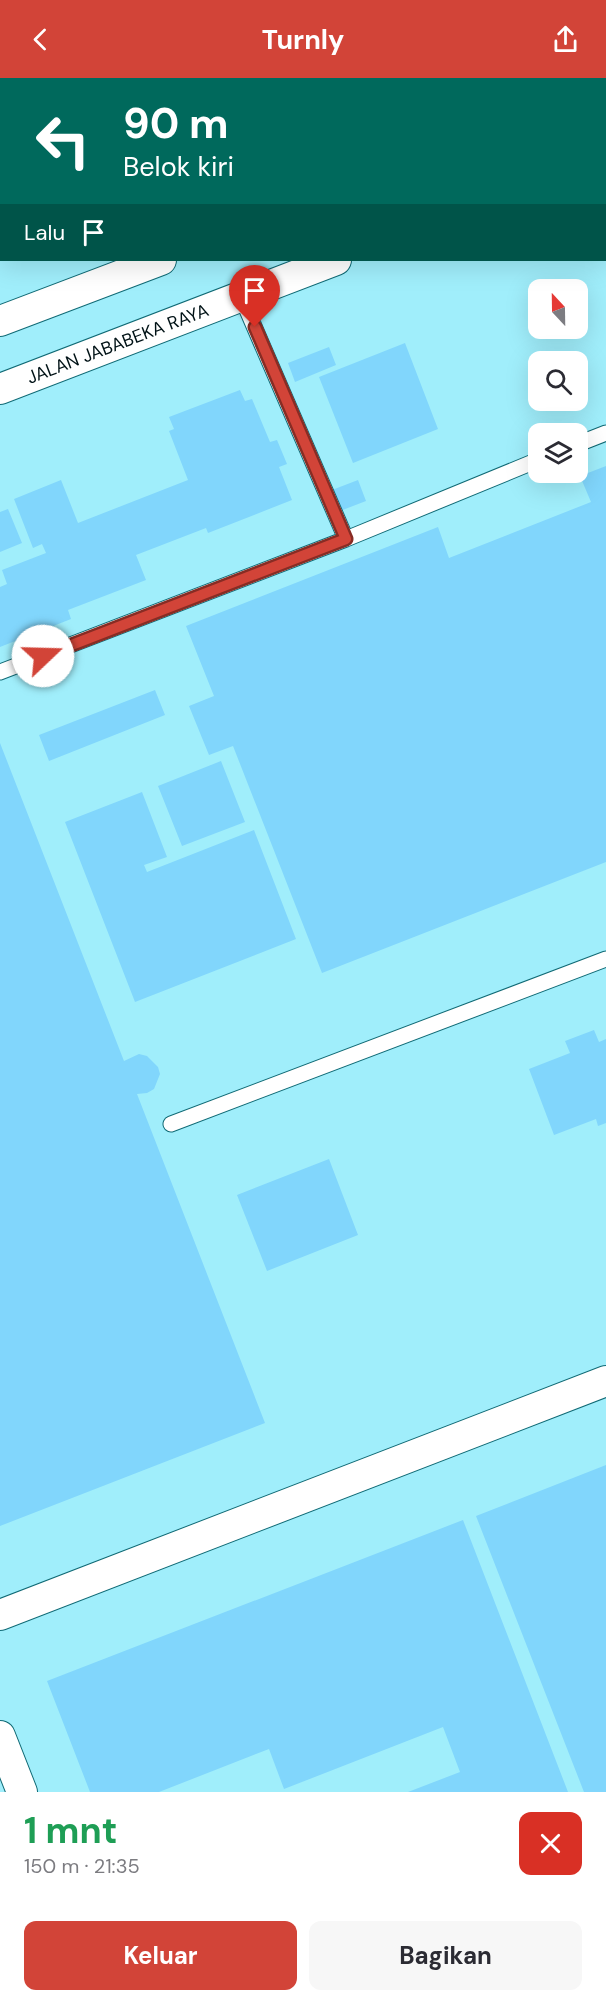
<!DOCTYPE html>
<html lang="id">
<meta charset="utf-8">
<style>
body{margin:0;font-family:"DM Sans",sans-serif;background:#f7f7f7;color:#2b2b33;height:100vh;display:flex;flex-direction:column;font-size:22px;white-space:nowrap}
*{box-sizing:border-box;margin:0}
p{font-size:20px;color:#7c7c81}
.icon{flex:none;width:33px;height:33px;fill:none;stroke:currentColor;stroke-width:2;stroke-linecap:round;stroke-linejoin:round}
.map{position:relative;height:1714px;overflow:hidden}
.panel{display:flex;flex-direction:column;background:#fff;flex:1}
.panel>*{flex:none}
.guide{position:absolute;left:0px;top:0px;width:606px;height:183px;box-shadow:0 6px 24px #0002;background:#00695c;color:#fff;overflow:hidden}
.needle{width:39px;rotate:338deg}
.buttons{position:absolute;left:528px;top:201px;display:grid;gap:12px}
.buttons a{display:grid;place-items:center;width:60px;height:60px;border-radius:12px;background:#fff;box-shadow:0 6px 24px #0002;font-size:30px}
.pin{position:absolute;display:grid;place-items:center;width:51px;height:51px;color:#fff;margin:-62px -26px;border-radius:50% 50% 50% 0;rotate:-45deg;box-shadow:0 0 6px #0007}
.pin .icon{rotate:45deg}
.me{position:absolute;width:66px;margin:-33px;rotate:69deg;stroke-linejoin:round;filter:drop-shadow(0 0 4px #0008)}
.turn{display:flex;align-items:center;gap:21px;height:126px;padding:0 24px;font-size:27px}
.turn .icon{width:78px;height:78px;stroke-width:2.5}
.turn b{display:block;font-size:42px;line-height:51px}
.then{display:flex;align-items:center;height:57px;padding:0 24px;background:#0003;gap:12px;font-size:22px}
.round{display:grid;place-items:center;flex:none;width:63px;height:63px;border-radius:12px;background:#f7f7f7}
.overview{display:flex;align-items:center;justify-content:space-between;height:102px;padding:0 24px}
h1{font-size:36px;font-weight:700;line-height:45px;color:#1e9e55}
.action{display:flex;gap:12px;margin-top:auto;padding:12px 24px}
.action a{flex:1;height:69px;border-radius:12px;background:#d24438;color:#fff;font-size:24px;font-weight:700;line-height:69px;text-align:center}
.action a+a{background:#f7f7f7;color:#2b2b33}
header{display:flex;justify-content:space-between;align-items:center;height:78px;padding:0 24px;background:#d24438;color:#fff;font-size:27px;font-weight:700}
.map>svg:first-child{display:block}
.building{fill:#81d6fc}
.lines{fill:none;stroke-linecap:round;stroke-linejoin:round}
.lane-casing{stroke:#106a75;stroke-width:17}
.street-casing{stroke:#106a75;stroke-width:32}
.lane{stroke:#fff;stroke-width:15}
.street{stroke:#fff;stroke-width:30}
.route-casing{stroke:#882c24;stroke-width:15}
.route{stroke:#d24438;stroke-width:10}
.labels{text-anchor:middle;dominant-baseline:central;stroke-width:6;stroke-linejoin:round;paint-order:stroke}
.street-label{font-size:18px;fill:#001216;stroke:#fff}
</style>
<header><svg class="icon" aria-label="back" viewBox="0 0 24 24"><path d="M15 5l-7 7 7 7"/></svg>Turnly<svg class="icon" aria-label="share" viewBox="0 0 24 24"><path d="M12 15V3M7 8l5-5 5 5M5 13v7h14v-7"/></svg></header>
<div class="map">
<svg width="606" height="1714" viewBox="0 0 606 1714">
<rect width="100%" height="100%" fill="#a0eefb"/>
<!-- building -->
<path class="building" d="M405,265L438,351L353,385L319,299Z
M329,269L336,287L295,304L288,285Z
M240,312L245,323L252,321L270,364L277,362L287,386L279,389L292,422L208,455L206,450L136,477L146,502L68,532L71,541L0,569V509L7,506L2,492L46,475L42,466L33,470L14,421L61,402L78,445L188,402L169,353L174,351L169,339Z
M606,388V784L322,895L233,668L209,677L189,628L214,618L186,548L438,449L449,480L591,424L580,398Z
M358,402L366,423L340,433L332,412Z
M8,431L22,465L0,474V434Z
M155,612L165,637L49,683L39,657Z
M0,665L124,983L139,976L147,978L158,989L160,996L154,1011L147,1015L137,1016L265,1345L0,1448Z
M221,683L245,744L182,768L158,708Z
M142,714L167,779L144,787L147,794L254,752L296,861L135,924L65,744Z
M594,952L599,964L606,961V1045L598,1048L596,1041L554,1057L529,991L570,975L565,963Z
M329,1081L358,1157L267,1193L237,1117Z
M606,1387V1714H584L476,1438Z
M463,1442L568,1714H408L460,1694L443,1649L284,1711L269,1671L159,1714H90L47,1603Z"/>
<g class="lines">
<defs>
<path id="lane" d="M395,2L396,0
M0,168L2,167
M241,218L346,461
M578,366L606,355
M0,594L346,461L538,382
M171,1046L606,881"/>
<g id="street">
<path d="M604,8H606"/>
<path d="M604,77H606"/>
<path d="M0,243L161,182"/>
<path id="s1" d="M0,311L336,182"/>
<path d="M0,1537L606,1303"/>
<path d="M0,1658L22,1714"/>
</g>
</defs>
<!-- lane casing -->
<use href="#lane" class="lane-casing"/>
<!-- street casing -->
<use href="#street" class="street-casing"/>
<!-- lane -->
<use href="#lane" class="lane"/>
<!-- street -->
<use href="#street" class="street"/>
</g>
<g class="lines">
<defs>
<path id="route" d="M43,578L346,461L255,249"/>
</defs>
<!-- route casing -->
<use href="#route" class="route-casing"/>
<!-- route -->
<use href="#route" class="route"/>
</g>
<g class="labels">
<!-- street labels -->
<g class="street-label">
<text stroke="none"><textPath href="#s1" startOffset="126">JALAN JABABEKA RAYA</textPath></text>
</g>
</g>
</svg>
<div class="buttons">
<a><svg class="needle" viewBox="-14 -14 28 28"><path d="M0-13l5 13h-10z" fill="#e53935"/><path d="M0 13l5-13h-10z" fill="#7c7c81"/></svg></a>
<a><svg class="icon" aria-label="search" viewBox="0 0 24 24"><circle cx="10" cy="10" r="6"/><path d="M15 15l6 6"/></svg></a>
<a><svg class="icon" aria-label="layers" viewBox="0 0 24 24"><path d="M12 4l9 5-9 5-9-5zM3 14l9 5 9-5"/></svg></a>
</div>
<div class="pin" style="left:255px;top:249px;background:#d93025"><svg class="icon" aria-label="arrive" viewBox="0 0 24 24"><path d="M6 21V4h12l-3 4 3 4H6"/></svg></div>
<svg class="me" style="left:43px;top:578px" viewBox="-20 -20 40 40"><circle r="19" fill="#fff"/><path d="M0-13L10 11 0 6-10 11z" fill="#d24438"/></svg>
<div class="guide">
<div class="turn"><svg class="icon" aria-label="left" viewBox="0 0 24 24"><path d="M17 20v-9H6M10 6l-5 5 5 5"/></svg><div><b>90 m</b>Belok kiri</div></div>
<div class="then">Lalu<svg class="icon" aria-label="arrive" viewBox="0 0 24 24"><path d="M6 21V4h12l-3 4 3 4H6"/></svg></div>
</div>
</div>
<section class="panel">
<div class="overview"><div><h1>1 mnt</h1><p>150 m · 21:35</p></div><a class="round" style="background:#d93025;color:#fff"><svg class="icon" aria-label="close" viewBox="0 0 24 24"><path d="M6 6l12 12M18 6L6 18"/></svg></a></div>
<div class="action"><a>Keluar</a><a>Bagikan</a></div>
</section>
